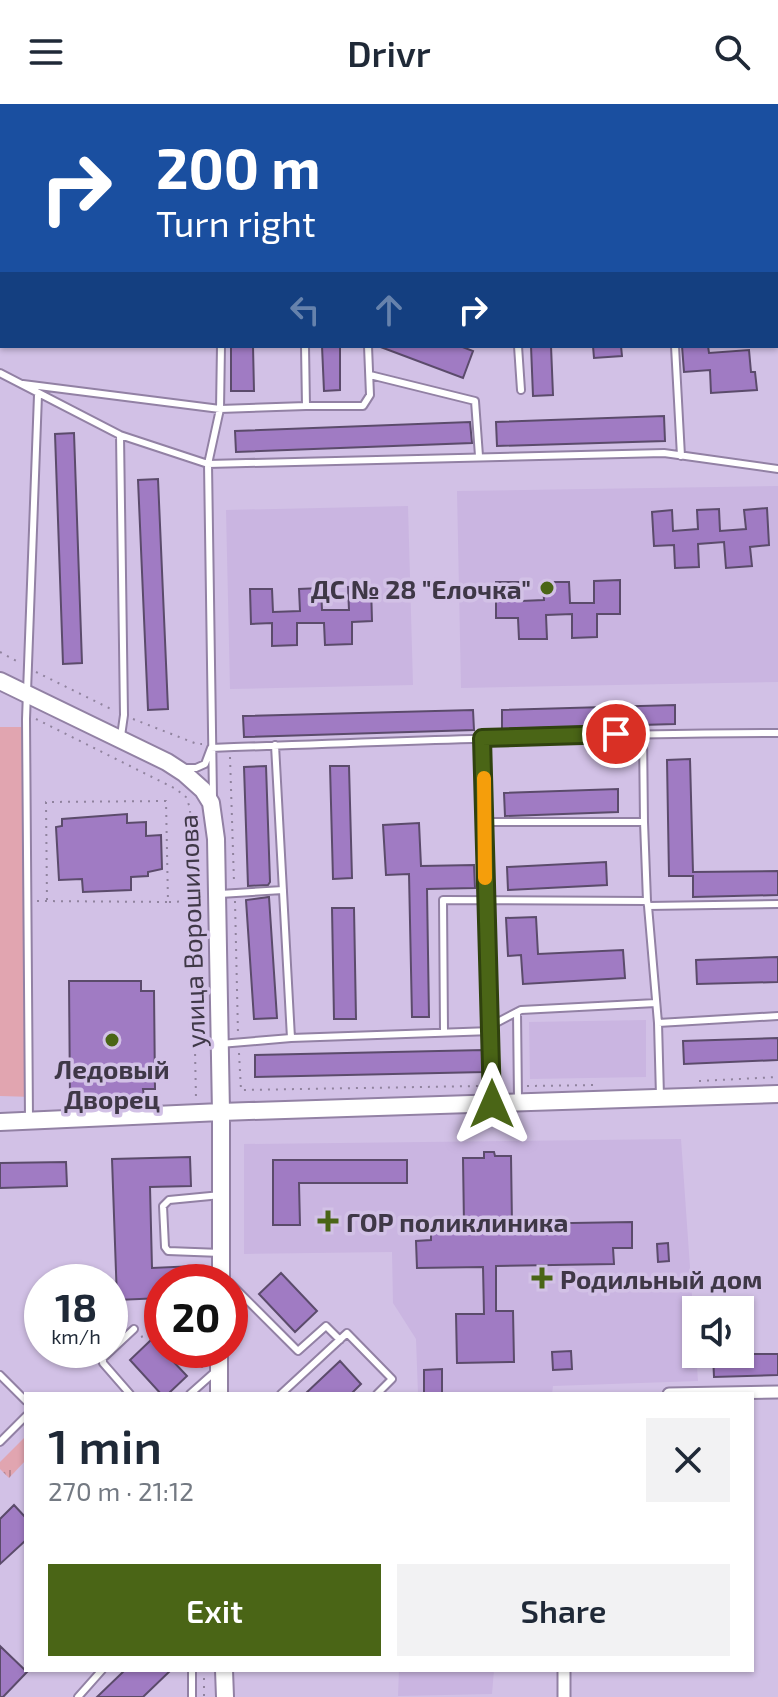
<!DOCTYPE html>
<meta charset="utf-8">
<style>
body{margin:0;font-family:"Exo 2",sans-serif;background:#f2f2f3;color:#1f2937;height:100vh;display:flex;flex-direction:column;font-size:30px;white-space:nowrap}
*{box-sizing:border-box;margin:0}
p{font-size:26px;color:#747a83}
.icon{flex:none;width:44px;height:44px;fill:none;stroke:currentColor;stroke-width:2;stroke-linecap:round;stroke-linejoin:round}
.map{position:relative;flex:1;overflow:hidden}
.details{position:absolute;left:24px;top:1288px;width:730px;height:280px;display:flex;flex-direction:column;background:#fff;border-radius:0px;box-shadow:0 2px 6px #0004}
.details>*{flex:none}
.guide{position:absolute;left:0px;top:0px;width:778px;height:244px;box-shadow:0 2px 6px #0004;background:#1a4fa0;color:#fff;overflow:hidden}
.controls{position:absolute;left:682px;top:1192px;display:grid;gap:16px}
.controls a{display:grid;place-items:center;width:72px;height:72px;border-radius:0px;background:#fff;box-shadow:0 2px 6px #0004;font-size:40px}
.speed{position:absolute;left:24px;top:1160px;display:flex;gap:16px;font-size:40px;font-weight:700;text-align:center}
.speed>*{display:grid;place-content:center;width:104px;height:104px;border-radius:50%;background:#fff;box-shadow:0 2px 6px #0004;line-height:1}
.speed small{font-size:20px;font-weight:400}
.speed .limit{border:12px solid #d22;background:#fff;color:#111}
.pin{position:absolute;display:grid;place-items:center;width:68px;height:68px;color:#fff;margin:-34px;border:4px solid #fff;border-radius:50%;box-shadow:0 2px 8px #0007}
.me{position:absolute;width:88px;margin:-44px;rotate:0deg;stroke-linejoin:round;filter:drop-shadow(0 0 6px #0008)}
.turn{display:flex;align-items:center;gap:28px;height:168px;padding:0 24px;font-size:36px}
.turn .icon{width:104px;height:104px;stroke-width:2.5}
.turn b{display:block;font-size:56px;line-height:68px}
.lanes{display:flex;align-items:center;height:76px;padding:0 24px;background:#0003;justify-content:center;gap:40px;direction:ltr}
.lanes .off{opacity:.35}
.round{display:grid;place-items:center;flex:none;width:84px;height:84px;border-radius:0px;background:#f2f2f3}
.head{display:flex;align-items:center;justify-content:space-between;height:136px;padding:0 24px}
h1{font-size:48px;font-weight:600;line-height:60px}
.action{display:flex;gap:16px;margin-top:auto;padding:16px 24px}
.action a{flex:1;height:92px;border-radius:0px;background:#4a6516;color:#fff;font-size:32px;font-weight:600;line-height:92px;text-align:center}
.action a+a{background:#f2f2f3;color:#1f2937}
header{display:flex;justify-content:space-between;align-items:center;height:104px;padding:0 24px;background:#fff;font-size:36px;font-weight:600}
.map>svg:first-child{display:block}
.built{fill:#cab5e1}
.grass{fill:url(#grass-tufts)}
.garden{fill:#e1a5b0}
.building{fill:#a07bc3;stroke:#5b4b6b;stroke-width:2}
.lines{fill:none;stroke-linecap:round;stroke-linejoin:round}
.lane-casing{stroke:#9281a4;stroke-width:10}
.street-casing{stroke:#9281a4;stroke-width:15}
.secondary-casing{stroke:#9281a4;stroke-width:20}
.path{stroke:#90839e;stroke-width:2;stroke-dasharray:2 6;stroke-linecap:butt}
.lane{stroke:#fff;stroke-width:6}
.street{stroke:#fff;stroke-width:11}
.secondary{stroke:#fff;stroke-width:16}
.route-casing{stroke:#30420e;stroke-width:20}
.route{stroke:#4a6516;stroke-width:14}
.slow{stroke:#f59e0b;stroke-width:14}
.poi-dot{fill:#4a6516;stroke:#d2c1e6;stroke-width:3}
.labels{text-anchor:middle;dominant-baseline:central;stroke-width:7;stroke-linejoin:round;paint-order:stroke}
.poi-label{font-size:26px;font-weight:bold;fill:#3f3847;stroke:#d2c1e6;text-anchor:start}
.street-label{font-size:26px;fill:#3f3847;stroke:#d2c1e6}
</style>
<header><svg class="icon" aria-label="menu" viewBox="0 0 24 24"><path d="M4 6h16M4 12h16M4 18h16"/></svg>Drivr<svg class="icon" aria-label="search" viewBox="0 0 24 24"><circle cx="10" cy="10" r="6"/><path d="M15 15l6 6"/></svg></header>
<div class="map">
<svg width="778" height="1593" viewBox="0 0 778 1593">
<defs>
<pattern id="grass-tufts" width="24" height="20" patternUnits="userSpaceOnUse" patternTransform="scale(2)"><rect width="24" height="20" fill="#e1a5b0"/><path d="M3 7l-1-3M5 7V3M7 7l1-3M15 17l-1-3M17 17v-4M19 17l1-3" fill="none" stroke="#b88791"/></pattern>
</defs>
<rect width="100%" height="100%" fill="#d2c1e6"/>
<!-- built -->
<path class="built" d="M778,382V578L461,584L457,387Z
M408,402L413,581L230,585L226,406Z
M646,916V973L530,975L529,918Z
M681,1035L698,1277L553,1282L552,1290H418L416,1235L393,1199L392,1148L244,1150V1040Z
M399,1566H494L492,1590L398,1592Z"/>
<!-- grass -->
<path class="grass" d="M26,1332V1356L9,1374L0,1365V1358Z"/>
<!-- garden -->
<path class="garden" d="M0,623H30L33,993L0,992Z"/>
<!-- building -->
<path class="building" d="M231,242H253L254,287H231Z
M322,242H340V286L324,287Z
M378,242H460L473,247L463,274Z
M531,242H551L553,291L533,292Z
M593,242H621L622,252L594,254Z
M682,242H708L709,249L749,246L751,268H755L757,286L711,289L710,266L684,268Z
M664,312L665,337L497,342L496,318Z
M470,318L472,339L236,348L235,327Z
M74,329L82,559L63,560L55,330Z
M158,375L168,605L148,606L138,376Z
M767,404L769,441L750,443L752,462L726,464L724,438L698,440L699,463L675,464L674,441L654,442L652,408L672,406L673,427L698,425L697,406L719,405L720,427L746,425L744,406Z
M620,476V510H597V533L572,534V510L546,511L547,535H519L518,514H496V478H521V497L544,496L543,478H569L570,499H594V477Z
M371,482L372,517L352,518V540L325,541L324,519H297V541L272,542V519L251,520L250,485H272L273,508L300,507L299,485L321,484L322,506H349L348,483Z
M675,601V620L502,625V606Z
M473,606L474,626L244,633L243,612Z
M690,655L693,768L778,767V791L693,793V772H669L667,656Z
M266,662L270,778L268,781L248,782L244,663Z
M330,662H349L352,774L333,775Z
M618,685V708L505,712L504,689Z
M127,710V719L146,718V732L161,731L162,765L148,768V772L131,773V786L83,788L82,775L59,776L56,723L62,722V715Z
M419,719L421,762L474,761L475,784L427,785L429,913H412L409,770L386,771L383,721Z
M606,758L607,781L508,786L507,763Z
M269,793L277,914L254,915L246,796Z
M332,804H354L356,915H334Z
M536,813L538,850L623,846L625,874L523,880L521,851L508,852L506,814Z
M778,853V878L697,880L696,856Z
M69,877H141V887H154L155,985H143L144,993L70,994Z
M778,934V956L684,960L683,937Z
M484,946L485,968L255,973V951Z
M484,1048H494L495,1052H511L512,1120L632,1118V1144H613L614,1160L496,1162V1207H513L514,1258L457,1259L456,1210H484L483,1163L417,1164L416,1137L431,1136V1121H464L463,1054H484Z
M190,1053L191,1082L150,1083L152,1164L195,1162L196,1178H162V1194L117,1196L112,1055Z
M273,1056H407V1079H299L300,1121H273Z
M66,1058L67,1082L0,1084V1059Z
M668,1139L669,1157L658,1158L657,1140Z
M281,1169L317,1207L295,1228L259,1190Z
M152,1235L187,1272L168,1290H161L130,1256Z
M571,1247L572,1265L553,1266L552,1248Z
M713,1250H778V1271L714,1273Z
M340,1257L361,1280L351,1290H305Z
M442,1265V1290H424V1266Z
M14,1401L26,1414V1436L0,1460V1415Z
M0,1542L27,1568L3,1593H0Z
M125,1566H171L143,1593H97Z"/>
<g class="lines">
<defs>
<path id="lane" d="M217,0V2
M302,0V2
M422,0L426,2
M737,2L738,0
M776,135L778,136
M777,192L778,221
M221,242L220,305L208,360L664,349L778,365
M518,242L521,286
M675,242L681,352
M0,269L120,331L208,360L213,693
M370,271L475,297L479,352
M23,280L220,305L306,302L305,242
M306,302H363L370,291L368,242
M120,331L124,611L121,632
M643,630L644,718
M482,634L492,998
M275,641L291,934
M186,664H196L205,660L211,644C400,637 589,630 778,629
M486,718H644L647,797
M220,790L283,786
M648,802L658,919L660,992
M517,908L518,996
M658,919L778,912
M492,921L521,906L656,899
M444,927L443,796L647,797L648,802L778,800
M220,940L291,934L492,927
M29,1015L26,615L38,291
M221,1149L168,1147L165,1143L163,1102L169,1096L221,1091
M230,1179L298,1247L326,1222L340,1236
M0,1271L26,1297
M130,1290L103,1259V1254L134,1225
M190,1290L217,1266
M281,1290L347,1229L392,1275L377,1290
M0,1338L26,1312
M192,1566V1593
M78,1593L102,1566"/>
<path id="street" d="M669,1290L778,1288
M564,1593V1566"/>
<path id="secondary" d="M761,0L765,2
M776,8L778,9
M0,577L167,658L184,669L203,686L211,699L216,735L221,1008V1178
M0,1018L221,1008L778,990
M219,1246V1290
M224,1566L225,1593"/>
</defs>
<!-- lane casing -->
<use href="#lane" class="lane-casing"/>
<!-- street casing -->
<use href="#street" class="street-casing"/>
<!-- secondary casing -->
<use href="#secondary" class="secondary-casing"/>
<!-- path -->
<path class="path" d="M0,548L20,559
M36,568L113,606
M36,615L176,685L186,693L190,704L192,797
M133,615L197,640H202
M230,653L234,778
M37,797L168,798L166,697L46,698L47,797
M235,797L238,930
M169,798L192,797L196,995
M239,949L241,986L481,982
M699,977L778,973
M527,982L597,981
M233,1196V1242
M141,1233L162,1225
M201,1246L202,1265
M204,1566V1593"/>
<!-- lane -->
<use href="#lane" class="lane"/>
<!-- street -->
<use href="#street" class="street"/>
<!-- secondary -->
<use href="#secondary" class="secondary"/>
</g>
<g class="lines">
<defs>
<path id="route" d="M492,1000L482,634L616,630"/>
</defs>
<!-- route casing -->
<use href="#route" class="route-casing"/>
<!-- route -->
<use href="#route" class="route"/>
<!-- slow -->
<path class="slow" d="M484,674L485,774"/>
</g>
<!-- markers -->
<g class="poi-dot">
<circle cx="547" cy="484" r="8"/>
<circle cx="112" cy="936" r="8"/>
<path d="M324 1105h8v8h8v8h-8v8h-8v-8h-8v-8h8z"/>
<path d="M538 1162h8v8h8v8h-8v8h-8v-8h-8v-8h8z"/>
</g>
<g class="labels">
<!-- poi labels -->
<g class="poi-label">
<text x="531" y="484" text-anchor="end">ДС № 28 "Елочка"</text>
<text x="112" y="964" text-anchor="middle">Ледовый<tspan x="112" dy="30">Дворец</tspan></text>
<text x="346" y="1117">ГОР поликлиника</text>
<text x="560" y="1174">Родильный дом</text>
</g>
<!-- street labels -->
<g class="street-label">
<text transform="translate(191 827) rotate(-92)">улица Ворошилова</text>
</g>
</g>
</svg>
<div class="controls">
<a><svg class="icon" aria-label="sound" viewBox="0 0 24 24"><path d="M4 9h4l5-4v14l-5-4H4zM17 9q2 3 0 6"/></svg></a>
</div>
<div class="speed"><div>18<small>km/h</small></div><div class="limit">20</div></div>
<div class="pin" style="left:616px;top:630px;background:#d93025"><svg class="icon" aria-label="arrive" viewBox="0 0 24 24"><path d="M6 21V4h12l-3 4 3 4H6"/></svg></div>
<svg class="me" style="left:492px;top:1000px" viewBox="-20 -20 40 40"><path d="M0-17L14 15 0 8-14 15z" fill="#4a6516" stroke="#fff" stroke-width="4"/></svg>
<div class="guide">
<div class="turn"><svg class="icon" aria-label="right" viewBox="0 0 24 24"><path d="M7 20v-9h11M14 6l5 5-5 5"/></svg><div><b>200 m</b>Turn right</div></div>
<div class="lanes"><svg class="icon off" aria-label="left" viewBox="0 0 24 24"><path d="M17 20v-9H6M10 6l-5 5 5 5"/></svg><svg class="icon off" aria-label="ahead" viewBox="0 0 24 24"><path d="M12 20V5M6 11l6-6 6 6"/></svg><svg class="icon" aria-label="right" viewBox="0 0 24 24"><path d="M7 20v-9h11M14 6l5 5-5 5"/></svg></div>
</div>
<section class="details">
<div class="head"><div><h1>1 min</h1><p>270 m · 21:12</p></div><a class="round"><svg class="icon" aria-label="close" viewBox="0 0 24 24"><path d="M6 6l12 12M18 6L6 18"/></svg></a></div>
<div class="action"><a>Exit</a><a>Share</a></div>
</section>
</div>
